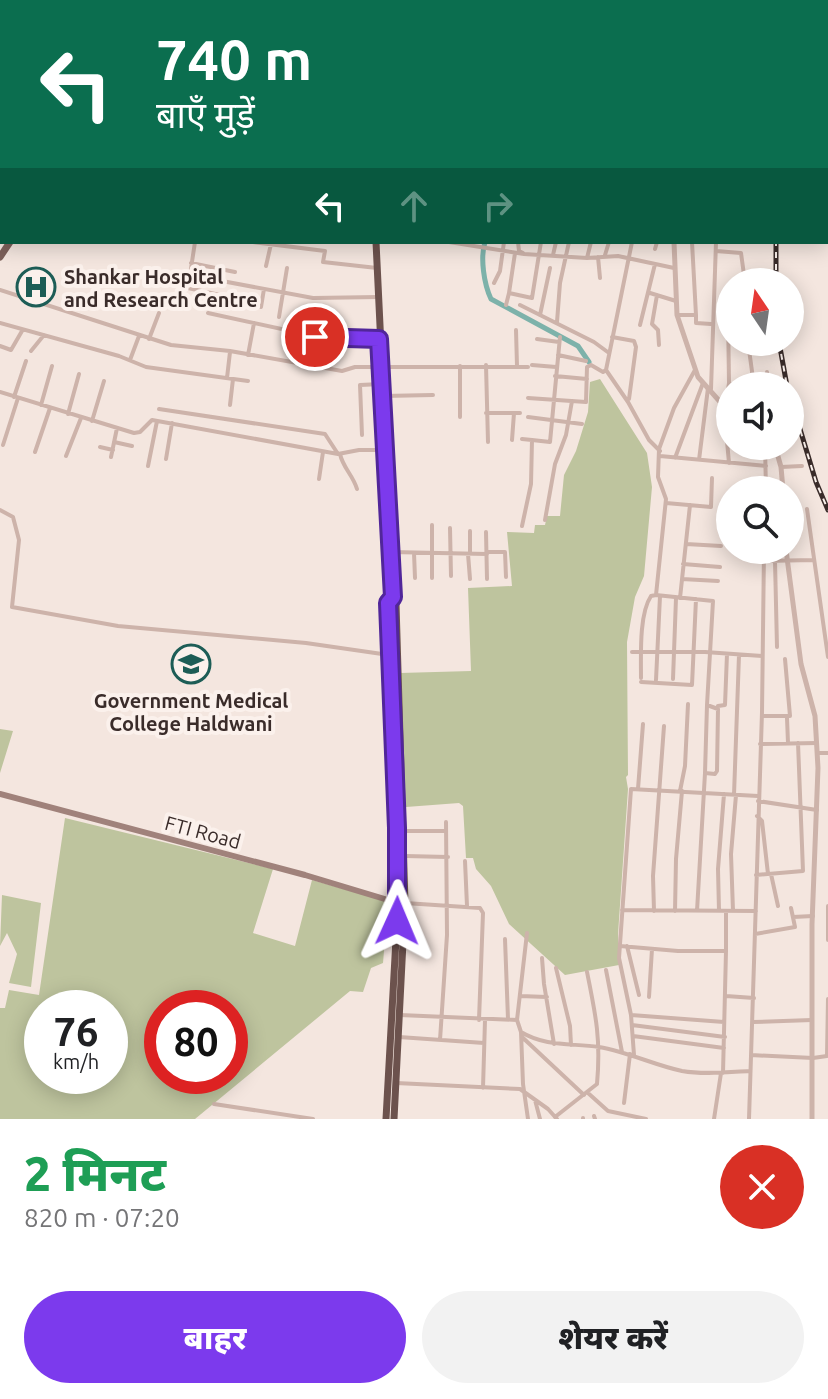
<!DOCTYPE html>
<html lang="hi">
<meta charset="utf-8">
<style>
body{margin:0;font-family:Ubuntu,"Noto Sans Devanagari",sans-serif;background:#f2f2f2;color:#202124;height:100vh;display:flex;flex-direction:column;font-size:30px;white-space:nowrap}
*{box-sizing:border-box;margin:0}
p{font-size:26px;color:#757577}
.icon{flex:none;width:44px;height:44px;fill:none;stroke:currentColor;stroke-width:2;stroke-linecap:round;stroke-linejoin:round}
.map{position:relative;height:1119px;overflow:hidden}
.sheet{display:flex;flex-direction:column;background:#fff;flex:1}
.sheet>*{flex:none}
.hud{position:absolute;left:0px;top:0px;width:828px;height:244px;box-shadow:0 4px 20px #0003;background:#0b6e4f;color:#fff;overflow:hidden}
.needle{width:52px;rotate:347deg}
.tools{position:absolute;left:716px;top:268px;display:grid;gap:16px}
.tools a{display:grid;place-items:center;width:88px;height:88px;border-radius:50%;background:#fff;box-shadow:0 4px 20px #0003;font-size:40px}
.speed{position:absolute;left:24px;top:990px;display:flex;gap:16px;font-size:40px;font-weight:700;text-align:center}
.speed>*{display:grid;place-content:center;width:104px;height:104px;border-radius:50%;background:#fff;box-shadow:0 4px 20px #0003;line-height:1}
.speed small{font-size:20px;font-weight:400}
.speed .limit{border:12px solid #d22;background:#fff;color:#111}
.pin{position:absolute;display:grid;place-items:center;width:68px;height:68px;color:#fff;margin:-34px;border:4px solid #fff;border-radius:50%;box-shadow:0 2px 8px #0007}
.me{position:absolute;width:88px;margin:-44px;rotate:1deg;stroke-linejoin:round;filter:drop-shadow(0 0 6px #0008)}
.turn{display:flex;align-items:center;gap:28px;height:168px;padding:0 24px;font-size:36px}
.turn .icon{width:104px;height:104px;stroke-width:2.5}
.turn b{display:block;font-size:56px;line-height:68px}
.lanes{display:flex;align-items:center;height:76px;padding:0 24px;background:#0003;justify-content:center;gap:40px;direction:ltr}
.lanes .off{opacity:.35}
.round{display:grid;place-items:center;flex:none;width:84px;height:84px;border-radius:42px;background:#f2f2f2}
.head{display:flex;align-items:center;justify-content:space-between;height:136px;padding:0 24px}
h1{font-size:48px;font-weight:800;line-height:60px;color:#1e9e55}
.button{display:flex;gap:16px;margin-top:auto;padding:16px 24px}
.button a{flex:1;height:92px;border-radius:48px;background:#7c3aed;color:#fff;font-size:32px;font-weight:800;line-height:92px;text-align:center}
.button a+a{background:#f2f2f2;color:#202124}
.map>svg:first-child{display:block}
.green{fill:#bec49e;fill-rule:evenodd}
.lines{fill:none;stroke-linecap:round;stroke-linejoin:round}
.canal{stroke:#7db2aa;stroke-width:5}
.minor{stroke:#cdb3aa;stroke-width:4}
.tertiary{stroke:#cdb3aa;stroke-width:5}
.secondary{stroke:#a0827b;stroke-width:6}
.primary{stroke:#7c605a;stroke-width:7}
.trunk{stroke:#6c524d;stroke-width:7}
.rail-casing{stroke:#3a2c2a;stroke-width:5}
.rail{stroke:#fbf1ec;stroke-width:2;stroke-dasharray:6;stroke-linecap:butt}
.route-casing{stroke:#51269a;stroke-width:20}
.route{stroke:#7c3aed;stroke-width:14}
.labels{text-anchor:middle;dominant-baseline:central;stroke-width:8;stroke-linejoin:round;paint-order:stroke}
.poi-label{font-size:20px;font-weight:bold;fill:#3a2c2a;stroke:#fbf1ec;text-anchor:start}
.street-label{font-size:20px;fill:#3a2c2a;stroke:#fbf1ec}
</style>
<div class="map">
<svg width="828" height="1119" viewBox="0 0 828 1119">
<rect width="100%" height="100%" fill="#f4e6df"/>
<!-- green -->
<path class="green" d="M600,379L647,453L652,487L644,576L635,597L627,642L628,775L626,777L628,789L618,934L619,965L565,975L509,924L491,886L476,869L473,858H466L463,806L459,803L406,807L400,673L471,671L468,588L512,586L507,532L534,533L535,525H545L547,516H560L564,475L576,451L588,412L590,382Z
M0,729L13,731L0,773Z
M65,818L273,869L253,933L295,946L312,880L382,900L388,903L383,963L371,968L363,992L350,991L195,1119H0V1008H5L9,990L39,995ZM42,1008H110V1076H42ZM162,1008H230V1076H162Z
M2,895L41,903L31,987L9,983L17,954L7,933L0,946Z"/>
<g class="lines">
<!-- canal -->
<path class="canal" d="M485,242C480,258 484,284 491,299L578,346L589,362"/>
<!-- minor -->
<path class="minor" d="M11,0L13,2
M100,0L101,2
M147,0L149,2
M183,0L192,2
M290,0L300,2
M557,0L564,2
M700,0L711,2
M59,2L61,0
M309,2V0
M389,2V0
M469,2V0
M502,2V0
M527,2V0
M541,2L542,0
M578,2L579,0
M592,2L593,0
M605,2V0
M622,2L623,0
M637,2L638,0
M652,2V0
M665,2V0
M683,2V0
M769,2V0
M801,2V0
M0,150H2
M0,186L2,187
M0,236L2,237
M195,242L190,275L313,298L378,297
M253,242L325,251L323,262L377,268
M449,242L524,254L587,258L618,256L674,268
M518,242L519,251L523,253
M632,242L606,370L628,402L649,440L660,451
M692,242L696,315
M655,249L657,242
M716,251L741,253L745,282
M515,253L509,293L532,298L541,242
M553,255L556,242
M605,255L609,242
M598,257L600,278
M587,258L591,242
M191,263L235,272
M266,266L271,244
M189,275L188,288L238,299
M494,283L500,271L504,242
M0,290L171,345L230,351L342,371L355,367H528
M650,293L676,301
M657,295L652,324L658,330L659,345
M506,305L509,293
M520,305L594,342L609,353
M261,307L264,289
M208,313L323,338L379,339
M540,315L550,268
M677,315H696V323L711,324
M279,317L287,268
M557,322L560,283L569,242
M0,323L119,356L146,367L248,381
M640,325L655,264
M516,330L517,366
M612,337L634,341L636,347L629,399
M149,339L159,313
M537,339L559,342
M748,342L754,386
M0,346L11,350L22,331
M31,351L44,335
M248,355L254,323
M558,355L586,361
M130,360L139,336
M486,365L488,442
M532,365L556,367
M460,366V417
M767,372V386
M555,376L587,379
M227,378L230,352
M729,384L745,386
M711,389L716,242
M0,392L134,433L140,432L152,420L338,454L359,450H385
M383,396L433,395
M14,397L26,361
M528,398L586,402L587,367L591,365L603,372L606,370
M41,405L52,366
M230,405L233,379
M724,408L729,463
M725,408L729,383L728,314
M159,409L325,434L338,454
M486,413H520
M68,414L79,374
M528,417L582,424
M92,421L104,381
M362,435L360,385L381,384
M522,439L532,440
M512,440L514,413
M114,442L132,446
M3,445L18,398
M765,446L766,490
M100,447L113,450
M35,452L50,408
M340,454C343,468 353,475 357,489
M66,456L81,418
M660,456L766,466
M111,457L117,428
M675,458L703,383
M166,459L172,423
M699,460L708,388
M148,466L157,421
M781,467L802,466
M319,479L323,452
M666,503L711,507L712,478
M807,509L828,657
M0,510L13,517L19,540L12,607L118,626L306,643L389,655
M545,520L555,464L566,435L572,401
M432,525V578
M522,526L531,484L532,440L550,442L560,337
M450,528L451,576
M470,531V554
M486,532L487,579
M686,544L721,546
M391,552L487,554
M487,552H505L506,577
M414,553L415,578
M468,554L470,579
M764,561L813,560
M775,561L777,647
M683,564L720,567
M682,579L718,581
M656,595L713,601L707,705L718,709L717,771L715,774L705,773L697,911
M680,598L690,505
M632,652H705L762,656
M641,678C641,655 639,614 651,596L656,595L666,499L658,477L659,449L674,408L695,370
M673,679L676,598
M656,680L660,596
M641,682L692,685L696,599
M718,706L725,705L727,654
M762,716H790L785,659
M787,718L788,743
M760,744L817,743
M817,753H828
M705,773L707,705
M638,789L643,724
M680,791L685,766L688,704
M734,795L739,655
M758,801L817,810
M757,816L762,821L768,874
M404,831H446
M405,856L448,857
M465,861L467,906
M771,874L778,906
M756,875L803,871L798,743
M405,903L480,908L483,913L479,1020
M828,906V940
M622,910L756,911
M654,911L653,876L664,726
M675,911L676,859L682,791
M719,911L718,869L724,794
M733,911L731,854L736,795
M793,917L813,916
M755,934L795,927L791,908
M505,939L508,1019
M620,946L678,951H726V912
M627,946L639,995
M542,958L544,984L554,1044
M556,968L570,1026L571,1045
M606,970L622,1052
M520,996L547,997
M726,996L754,998
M649,997L652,949
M400,1015L517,1020L521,1032L523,1084L528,1119
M631,1015L724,1022
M517,1020L527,933
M753,1022L812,1020
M632,1025L725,1037
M521,1032C546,1047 571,1043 599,1047C628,1052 654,1065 682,1071C705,1075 728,1072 750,1071
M633,1036L724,1048
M399,1037L484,1043
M522,1037L584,1095
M440,1040L447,935L446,822
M634,1055L631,1015L619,958L631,789L758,796
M751,1055L813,1058L827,1056L828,999
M723,1073L726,951
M396,1083L520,1089L548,1109L557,1119
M483,1088L485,1020
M588,1093L608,1111L646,1119
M535,1100L540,1119
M624,1103L630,1054
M214,1104L313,1119
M594,1116L595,1119
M555,1117L597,1084C601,1040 596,1016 587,972
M583,1118V1119
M714,1119L721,1073
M749,1119L762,712L764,550"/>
<!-- tertiary -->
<path class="tertiary" d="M711,2V0
M674,242L677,315L698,377L730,413
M775,446L781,467L783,490
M786,550L801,664L815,716L818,768L812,924V1119"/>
<!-- secondary -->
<path class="secondary" d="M0,794L305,875L398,903"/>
<!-- primary -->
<path class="primary" d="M181,2L183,0
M0,257L10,242"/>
<!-- trunk -->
<path class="trunk" d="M360,0V2
M376,242L393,597L396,604L405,903L394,1119
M386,1119L398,903L388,603L393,597"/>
<defs>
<path id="rail" d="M826,3L827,0
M776,282V242
M779,342L787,386
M790,396L816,482L828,510"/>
</defs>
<!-- rail casing -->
<use href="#rail" class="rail-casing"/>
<!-- rail -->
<use href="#rail" class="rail"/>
</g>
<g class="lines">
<defs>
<path id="route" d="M315,337L379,339L393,597L388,603L397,828V921"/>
</defs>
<!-- route casing -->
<use href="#route" class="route-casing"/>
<!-- route -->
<use href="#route" class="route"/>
</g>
<!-- icons -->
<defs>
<symbol id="hospital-ring" viewBox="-11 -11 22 22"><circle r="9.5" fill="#fbf1ec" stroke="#1d5d56" stroke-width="1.5"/><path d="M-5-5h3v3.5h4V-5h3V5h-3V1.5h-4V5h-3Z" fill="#1d5d56"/></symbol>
<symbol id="university-ring" viewBox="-11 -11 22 22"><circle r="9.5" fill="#fbf1ec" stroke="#1d5d56" stroke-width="1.5"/><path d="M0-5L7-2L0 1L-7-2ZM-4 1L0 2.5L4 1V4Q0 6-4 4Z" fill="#1d5d56"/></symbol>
</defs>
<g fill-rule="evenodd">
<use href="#hospital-ring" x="14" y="265" width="44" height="44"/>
<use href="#university-ring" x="169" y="642" width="44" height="44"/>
</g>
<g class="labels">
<!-- poi labels -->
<g class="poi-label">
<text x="64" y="276">Shankar Hospital<tspan x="64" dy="23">and Research Centre</tspan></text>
<text x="191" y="700" text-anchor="middle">Government Medical<tspan x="191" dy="23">College Haldwani</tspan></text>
</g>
<!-- street labels -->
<g class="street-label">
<text transform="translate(203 832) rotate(15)">FTI Road</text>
</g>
</g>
</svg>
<div class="tools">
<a><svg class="needle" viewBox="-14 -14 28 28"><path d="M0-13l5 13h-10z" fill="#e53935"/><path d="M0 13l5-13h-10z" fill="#757577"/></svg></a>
<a><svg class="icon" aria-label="sound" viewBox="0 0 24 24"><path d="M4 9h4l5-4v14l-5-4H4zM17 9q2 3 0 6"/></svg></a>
<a><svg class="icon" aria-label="search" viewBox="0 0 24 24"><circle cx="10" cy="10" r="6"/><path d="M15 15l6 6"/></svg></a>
</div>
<div class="speed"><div>76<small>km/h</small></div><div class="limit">80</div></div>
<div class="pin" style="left:315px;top:337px;background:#d93025"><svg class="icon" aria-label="arrive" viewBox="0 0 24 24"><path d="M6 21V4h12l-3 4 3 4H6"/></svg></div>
<svg class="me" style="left:397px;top:921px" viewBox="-20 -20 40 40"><path d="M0-17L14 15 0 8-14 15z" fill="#7c3aed" stroke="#fff" stroke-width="4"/></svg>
<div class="hud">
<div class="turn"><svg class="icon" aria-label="left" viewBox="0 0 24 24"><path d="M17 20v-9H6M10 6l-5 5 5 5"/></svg><div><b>740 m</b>बाएँ मुड़ें</div></div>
<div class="lanes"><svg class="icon" aria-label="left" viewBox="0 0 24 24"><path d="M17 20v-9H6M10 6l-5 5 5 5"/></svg><svg class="icon off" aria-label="ahead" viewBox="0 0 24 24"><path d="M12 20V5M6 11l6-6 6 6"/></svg><svg class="icon off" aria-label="right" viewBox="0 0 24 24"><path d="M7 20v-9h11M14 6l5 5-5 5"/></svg></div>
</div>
</div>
<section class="sheet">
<div class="head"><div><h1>2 मिनट</h1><p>820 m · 07:20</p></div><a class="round" style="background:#d93025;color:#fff"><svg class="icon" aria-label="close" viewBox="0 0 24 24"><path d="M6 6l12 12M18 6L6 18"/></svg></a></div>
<div class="button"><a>बाहर</a><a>शेयर करें</a></div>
</section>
